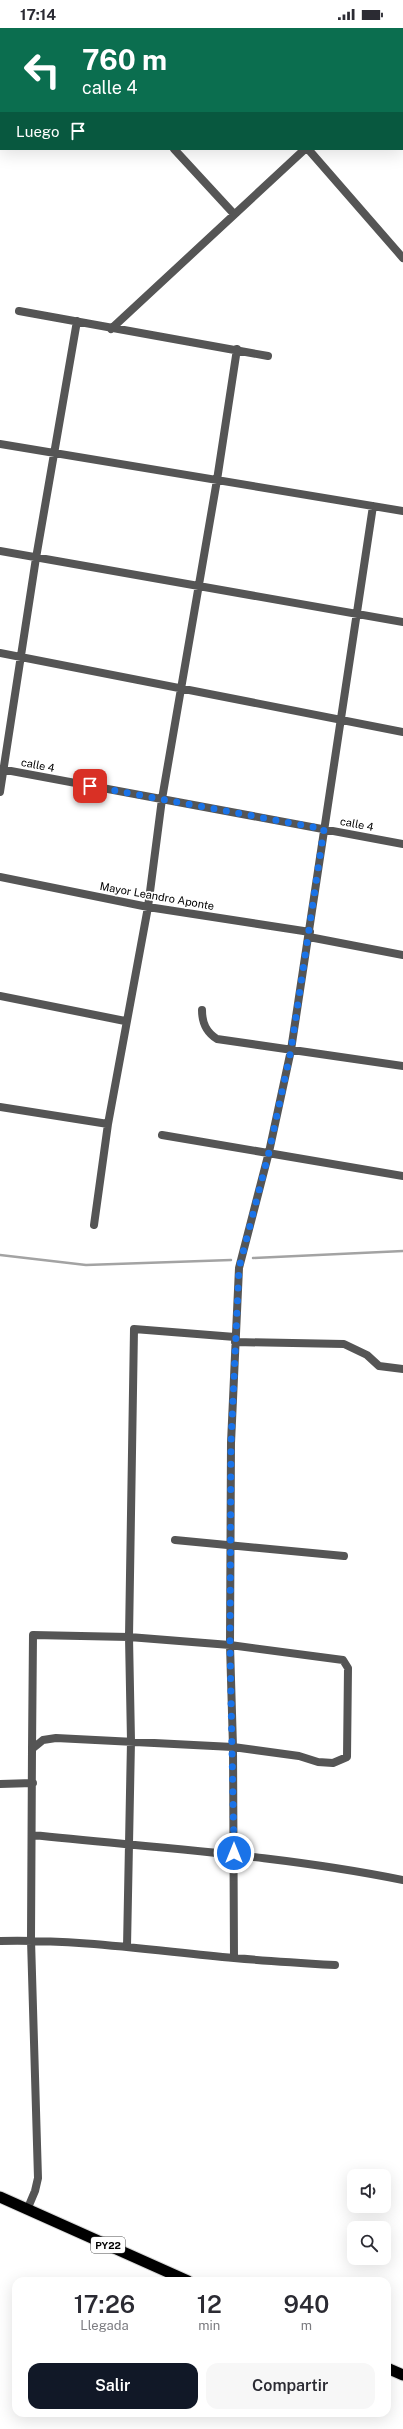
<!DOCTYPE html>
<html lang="es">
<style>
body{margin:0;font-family:"Public Sans",sans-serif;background:#f7f7f7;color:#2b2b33;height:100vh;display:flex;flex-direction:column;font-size:15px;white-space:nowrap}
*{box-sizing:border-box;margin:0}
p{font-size:13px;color:#7c7c81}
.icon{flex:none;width:22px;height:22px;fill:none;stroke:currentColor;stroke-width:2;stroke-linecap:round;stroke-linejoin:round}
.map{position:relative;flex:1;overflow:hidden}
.sheet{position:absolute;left:12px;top:2249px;width:379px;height:140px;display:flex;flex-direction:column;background:#fff;border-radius:12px;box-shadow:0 4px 16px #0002}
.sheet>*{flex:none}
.banner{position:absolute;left:0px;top:0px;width:403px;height:122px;box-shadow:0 4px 16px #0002;background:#0b6e4f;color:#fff;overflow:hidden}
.tools{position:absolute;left:347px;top:2141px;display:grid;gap:8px}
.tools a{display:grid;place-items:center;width:44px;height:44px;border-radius:8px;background:#fff;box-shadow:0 4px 16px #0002;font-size:20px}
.pin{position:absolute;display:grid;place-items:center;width:34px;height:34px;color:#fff;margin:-17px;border-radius:8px;box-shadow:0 2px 6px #0006}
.me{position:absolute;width:44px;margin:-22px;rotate:0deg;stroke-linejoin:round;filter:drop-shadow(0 0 3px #0008)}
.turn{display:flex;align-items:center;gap:14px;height:84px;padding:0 16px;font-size:18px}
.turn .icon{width:52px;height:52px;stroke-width:2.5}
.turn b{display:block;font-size:28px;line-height:34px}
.then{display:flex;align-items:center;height:38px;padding:0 16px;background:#0003;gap:8px;font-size:15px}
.eta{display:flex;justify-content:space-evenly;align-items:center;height:68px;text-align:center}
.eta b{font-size:24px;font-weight:600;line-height:28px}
.button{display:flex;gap:8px;margin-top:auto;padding:8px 16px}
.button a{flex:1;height:46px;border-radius:12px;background:#111827;color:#fff;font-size:16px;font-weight:600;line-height:46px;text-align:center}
.button a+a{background:#f7f7f7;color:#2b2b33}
.status{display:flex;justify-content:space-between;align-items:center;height:28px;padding:0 20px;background:#fff;direction:ltr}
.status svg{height:11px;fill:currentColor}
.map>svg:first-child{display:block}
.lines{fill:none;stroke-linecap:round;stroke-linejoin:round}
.stream{stroke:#a3a3a3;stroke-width:2.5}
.trunk-casing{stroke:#dbdbdb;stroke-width:13}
.minor{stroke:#555;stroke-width:8}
.trunk{stroke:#000;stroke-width:11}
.route{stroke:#1a73e8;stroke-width:7;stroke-dasharray:0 12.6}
.labels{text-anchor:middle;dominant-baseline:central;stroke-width:3.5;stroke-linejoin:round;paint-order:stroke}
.shield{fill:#fff;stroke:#4c4c4c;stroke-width:1}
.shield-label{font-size:10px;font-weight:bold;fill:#000}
.street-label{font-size:11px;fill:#000;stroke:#fff}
</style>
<div class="status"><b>17:14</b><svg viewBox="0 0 49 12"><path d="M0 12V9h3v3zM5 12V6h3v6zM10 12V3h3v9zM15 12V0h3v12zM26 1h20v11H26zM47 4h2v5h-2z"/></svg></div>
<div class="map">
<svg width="403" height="2401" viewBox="0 0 403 2401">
<rect width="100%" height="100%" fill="#fff"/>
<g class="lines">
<!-- stream -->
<path class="stream" d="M0,1227L86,1237L231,1232
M253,1230L403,1223"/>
<defs>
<path id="trunk" d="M0,2169L188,2253
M387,2340L403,2347"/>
</defs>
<!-- trunk casing -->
<use href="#trunk" class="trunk-casing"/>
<!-- minor -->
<path class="minor" d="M65,0L66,1
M202,0L203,1
M341,0L342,1
M133,1L134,0
M402,33H403
M402,72L403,73
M0,115L1,114
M174,121L234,186
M308,121L403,230
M19,283L268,328
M111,301L305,121
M0,416L403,483
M0,523L403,594
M0,625L403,704
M0,741L403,816
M0,764L36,530L77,293
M0,849L148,879L310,904
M309,909L403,927
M0,968L125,993
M202,982C202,995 206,1004 217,1011L403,1038
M0,1079L108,1096
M162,1107L403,1148
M94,1197L108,1096L148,879L162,771L217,452L237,321
M235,1314L344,1316L367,1327L379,1338L403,1341
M175,1512L344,1528
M0,1756L33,1755
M32,1807C156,1820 280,1827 403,1852
M0,1913C79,1911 156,1923 234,1930C268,1933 301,1935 335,1937
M127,1919L131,1713L129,1609L134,1301L235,1309
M234,1930L233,1719L230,1617L231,1415L239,1240L269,1124L291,1022L373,478
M27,2182L35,2163L38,2150L31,1912L32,1721L43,1712L56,1710L233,1719L299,1728L318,1734L333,1735L347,1729L348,1640L343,1632L230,1617L129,1609L33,1607L32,1721"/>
<!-- trunk -->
<use href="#trunk" class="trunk"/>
</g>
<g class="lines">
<!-- route -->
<path class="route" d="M90,758L324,801L291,1022L269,1124L239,1240L231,1415L230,1617L234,1825"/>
</g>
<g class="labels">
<!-- shield labels -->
<rect class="shield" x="91" y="2209" width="34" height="16" rx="3"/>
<g class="shield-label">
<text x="108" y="2217">PY22</text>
</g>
<!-- street labels -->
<g class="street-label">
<text transform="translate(38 737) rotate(11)">calle 4</text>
<text transform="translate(357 796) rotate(11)">calle 4</text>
<text transform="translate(157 868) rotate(10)">Mayor Leandro Aponte</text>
</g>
</g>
</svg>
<div class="tools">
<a><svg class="icon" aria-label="sound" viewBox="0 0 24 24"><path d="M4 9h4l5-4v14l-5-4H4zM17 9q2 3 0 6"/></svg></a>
<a><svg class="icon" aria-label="search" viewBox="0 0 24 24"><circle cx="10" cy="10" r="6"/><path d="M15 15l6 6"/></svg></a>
</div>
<div class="pin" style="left:90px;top:758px;background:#d93025"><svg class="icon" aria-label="arrive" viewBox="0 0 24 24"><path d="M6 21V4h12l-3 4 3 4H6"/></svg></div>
<svg class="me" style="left:234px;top:1825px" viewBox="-20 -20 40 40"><circle r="17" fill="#1a73e8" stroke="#fff" stroke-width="3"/><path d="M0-11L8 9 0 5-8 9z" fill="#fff"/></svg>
<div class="banner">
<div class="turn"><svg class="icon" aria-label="left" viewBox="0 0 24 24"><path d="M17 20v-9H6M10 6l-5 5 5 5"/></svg><div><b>760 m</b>calle 4</div></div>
<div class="then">Luego<svg class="icon" aria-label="arrive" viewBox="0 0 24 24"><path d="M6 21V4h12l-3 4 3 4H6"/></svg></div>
</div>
<section class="sheet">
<div class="eta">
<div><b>17:26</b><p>Llegada</p></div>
<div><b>12</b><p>min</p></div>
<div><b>940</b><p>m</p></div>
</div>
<div class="button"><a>Salir</a><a>Compartir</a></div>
</section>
</div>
